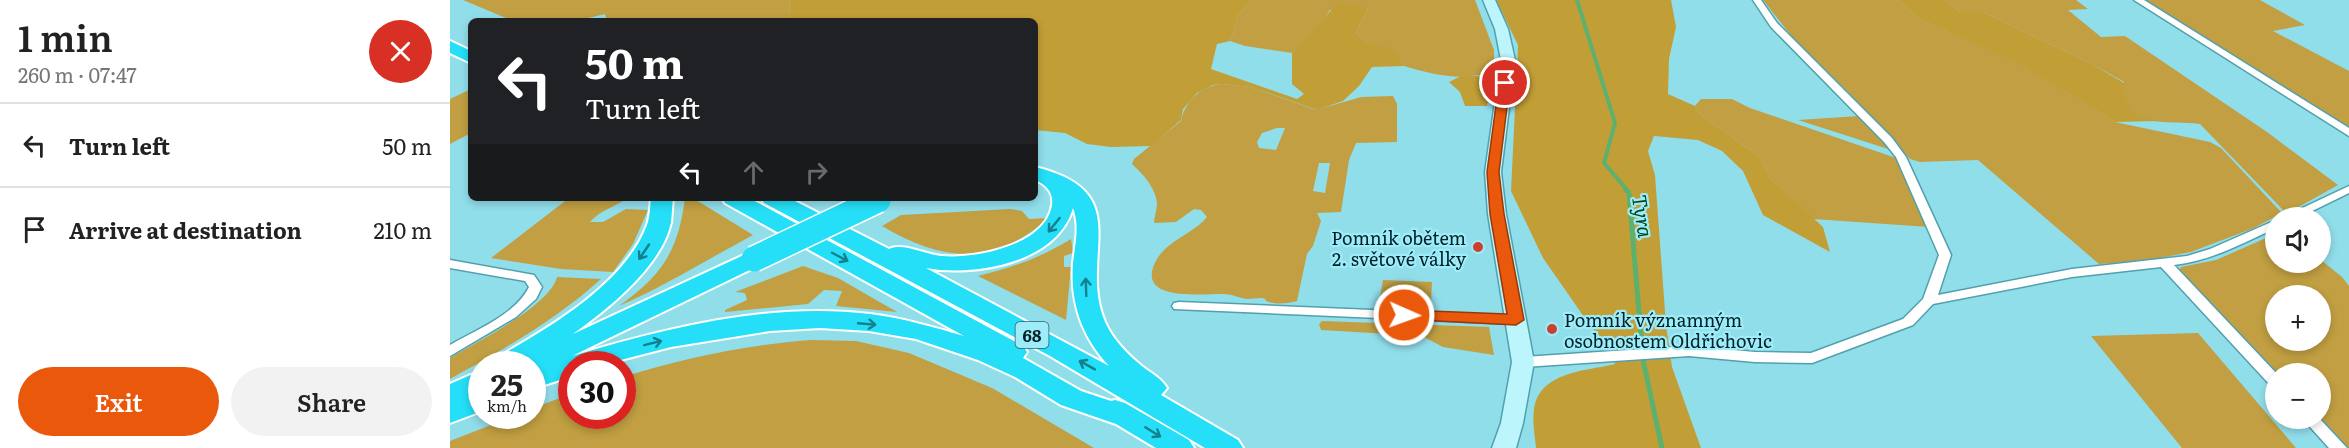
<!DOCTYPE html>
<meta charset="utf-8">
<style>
body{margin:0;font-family:Literata,serif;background:#f2f2f2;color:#222;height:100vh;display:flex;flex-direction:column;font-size:22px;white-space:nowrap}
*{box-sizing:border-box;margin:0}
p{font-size:20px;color:#767676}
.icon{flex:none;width:33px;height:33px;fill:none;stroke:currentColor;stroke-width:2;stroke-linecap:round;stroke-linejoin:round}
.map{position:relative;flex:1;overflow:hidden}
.panel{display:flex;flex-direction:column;background:#fff;width:450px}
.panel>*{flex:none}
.guide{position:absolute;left:18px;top:18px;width:570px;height:183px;border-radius:9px;box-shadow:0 3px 9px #0003;background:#202124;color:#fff;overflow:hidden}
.controls{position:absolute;left:1815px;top:207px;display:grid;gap:12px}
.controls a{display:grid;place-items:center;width:66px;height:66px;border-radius:50%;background:#fff;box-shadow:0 3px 9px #0003;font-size:30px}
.speed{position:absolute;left:18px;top:351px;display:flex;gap:12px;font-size:30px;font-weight:700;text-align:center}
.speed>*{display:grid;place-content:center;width:78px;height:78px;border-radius:50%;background:#fff;box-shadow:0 3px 9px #0003;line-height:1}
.speed small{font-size:15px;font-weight:400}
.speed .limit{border:9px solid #d22;background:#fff;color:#111}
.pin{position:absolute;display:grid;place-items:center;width:51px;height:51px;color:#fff;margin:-26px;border:3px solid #fff;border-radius:50%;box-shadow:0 2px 6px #0007}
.me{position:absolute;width:66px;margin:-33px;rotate:92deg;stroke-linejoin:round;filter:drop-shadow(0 0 4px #0008)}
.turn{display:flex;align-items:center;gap:21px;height:126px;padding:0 18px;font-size:27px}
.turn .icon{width:78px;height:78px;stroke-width:2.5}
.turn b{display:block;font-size:42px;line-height:51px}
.lanes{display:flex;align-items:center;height:57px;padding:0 18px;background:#0003;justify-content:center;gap:30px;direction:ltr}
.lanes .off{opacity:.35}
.round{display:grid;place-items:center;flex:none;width:63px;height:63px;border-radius:32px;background:#f2f2f2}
.head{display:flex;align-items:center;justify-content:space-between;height:102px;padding:0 18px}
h1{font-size:36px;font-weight:600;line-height:45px}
.primary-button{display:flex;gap:12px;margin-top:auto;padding:12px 18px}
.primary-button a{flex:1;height:69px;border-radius:36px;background:#ea580c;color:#fff;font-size:24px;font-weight:600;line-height:69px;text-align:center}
.primary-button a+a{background:#f2f2f2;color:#222}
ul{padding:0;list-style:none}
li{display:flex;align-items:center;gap:18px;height:84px;padding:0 18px;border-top:2px solid #e0e0e0}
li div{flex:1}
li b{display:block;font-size:22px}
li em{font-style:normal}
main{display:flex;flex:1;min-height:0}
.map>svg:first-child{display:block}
.green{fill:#c19f42;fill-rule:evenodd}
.forest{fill:#c29e36}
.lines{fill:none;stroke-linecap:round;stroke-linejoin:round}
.stream-far1{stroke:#5db16f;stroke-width:4}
.stream{stroke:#5db16f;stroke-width:5}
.street-casing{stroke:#52a0ad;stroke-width:3}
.secondary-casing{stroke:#52a0ad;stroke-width:3}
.highway-casing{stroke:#fff;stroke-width:4}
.street{fill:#fff;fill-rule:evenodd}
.secondary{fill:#bdf5fd;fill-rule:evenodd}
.highway{fill:#24dff7;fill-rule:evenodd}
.highway-bridge-casing{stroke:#fff;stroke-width:28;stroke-linecap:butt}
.highway-bridge{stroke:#24dff7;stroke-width:25}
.oneway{stroke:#12808e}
.route{fill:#ea580c;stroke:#983908;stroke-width:1.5}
.poi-dot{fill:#cb3e30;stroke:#9eecf9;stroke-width:2}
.labels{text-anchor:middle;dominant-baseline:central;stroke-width:4.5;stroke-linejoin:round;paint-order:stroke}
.shield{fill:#9eecf9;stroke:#2f5e65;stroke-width:1.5}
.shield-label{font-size:16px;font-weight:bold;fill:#002126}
.poi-label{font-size:18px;fill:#002126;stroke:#9eecf9;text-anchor:end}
.water-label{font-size:20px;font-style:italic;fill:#02441a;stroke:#9eecf9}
</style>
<main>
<section class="panel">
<div class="head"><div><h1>1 min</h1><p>260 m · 07:47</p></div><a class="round" style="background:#d93025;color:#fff"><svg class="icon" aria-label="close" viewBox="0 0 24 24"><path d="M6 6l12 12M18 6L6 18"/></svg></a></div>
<ul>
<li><svg class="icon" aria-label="left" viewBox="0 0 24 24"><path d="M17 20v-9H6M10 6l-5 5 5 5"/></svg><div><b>Turn left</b></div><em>50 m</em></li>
<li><svg class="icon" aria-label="arrive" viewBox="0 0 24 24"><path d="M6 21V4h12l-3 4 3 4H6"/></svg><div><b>Arrive at destination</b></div><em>210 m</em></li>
</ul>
<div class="primary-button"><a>Exit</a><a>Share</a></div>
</section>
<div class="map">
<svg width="1899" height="448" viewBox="0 0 1899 448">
<rect width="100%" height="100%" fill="#91deeb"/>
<!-- green -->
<path class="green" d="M13,0H341L339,3L341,8L336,21H143L156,18L155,14L126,21H63Z
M801,0H1025L1044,50V71C1015,82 983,75 954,66C946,39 921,52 906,33L918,9L880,10L860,38L842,53L795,46L780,41L788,16Z
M1313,0H1447L1469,19L1576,67L1665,122L1760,142L1771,148L1832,213L1804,228L1741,252L1694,261L1649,264L1528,160L1470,162L1460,159L1398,92L1343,38Z
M1496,0H1626L1638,9L1618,10L1651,37L1675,36L1817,132L1888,185L1845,209L1835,212L1750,124C1732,121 1692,126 1680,111C1674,103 1674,91 1674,82L1642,64L1533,12H1510Z
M1692,0H1810L1855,25L1823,31L1899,71V129Z
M772,84L801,87L866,110L911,97L943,96L947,104V142L906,143L899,160L891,212L867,213L871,221L863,246L857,254L847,301C839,303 828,305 819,302C812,300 819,299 811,298C807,298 802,299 797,299C789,298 782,294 774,294C760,293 697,302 702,272C707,243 742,236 757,217L751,210L744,209L726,222L704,223C704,217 707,210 707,204C706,188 693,174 682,164L684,159L731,121C735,100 752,86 772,84ZM827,128H835L826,150L809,148L807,142L812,133ZM869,163H880L875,193L863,191Z
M21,89V133L0,144V99Z
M1251,99H1282L1300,108L1446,158L1479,227L1363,219L1320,178L1310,157L1252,116L1245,106Z
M1409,116L1437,145L1438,149L1348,120Z
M119,198H178C165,207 150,210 140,222H153L176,209L198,210L183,244L163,272L111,269L41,258Z
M235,198H243L303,235C258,259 215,286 169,306C212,275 228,252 235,198Z
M560,209L572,211L579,219L598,218C544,268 491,261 432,226L451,215Z
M1825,234L1826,262H1870L1871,260L1892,277L1899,286V448H1889L1862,419L1870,418V374H1826L1729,271L1731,267L1766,260ZM1826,296H1870V340H1826Z
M621,239L623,253L614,256V267H621L616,320L528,276C562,268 592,257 621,239Z
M353,266L388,278L447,312L386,306L392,291L374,290L358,304L275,312V310L297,300L295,293L285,292Z
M107,277L151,279C107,319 53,350 0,379V358C26,342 100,306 107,277Z
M933,280L982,282L981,301L930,298Z
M872,321L1039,327L1044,355L993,347L972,336L871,330L869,324Z
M1748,333L1846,448H1732L1641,336Z
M361,340L406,341L459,353L542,388L644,448H0V441L64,416H82L83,408L121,394L122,416H172L173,377C235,358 296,345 361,340Z"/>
<!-- forest -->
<path class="forest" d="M341,0H801L788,16L780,41L767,44L761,69L847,99L854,94L842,84V53C861,37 872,17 890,2L918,9L906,33C921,52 946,38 954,66L922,67L909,86L893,101L867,110L801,87L772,84L763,85L747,93L733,109L731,120L701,146L661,147L637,144L615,133L585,130V21H336L341,8L339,3Z
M1046,0H1221L1226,27L1219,59L1218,94L1245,106L1252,116L1310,157L1320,178L1373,227L1380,252L1313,215L1293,171L1272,151L1248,140L1204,136L1198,151L1205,175L1216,325L1222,367L1251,448H1086C1085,436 1082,422 1084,410C1089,371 1137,371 1165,364L1160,348L1141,327L1093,258L1061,191L1068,45Z
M1447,0H1496L1510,12H1533L1642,64L1674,83C1675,110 1680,115 1707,121L1665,122L1575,67L1469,19Z
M1011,76H1027L1040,80L1041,85L1037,106H1015L1010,92L999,82Z"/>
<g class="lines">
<!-- stream-far1 -->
<path class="stream-far1" d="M1127,0L1165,123L1154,163L1178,191"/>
<!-- stream -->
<path class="stream" d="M1176,190L1179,193L1193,360L1212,448"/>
<defs>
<path id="street" d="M1303,0H1311L1327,23L1442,138L1456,157L1501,255L1488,295L1622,269L1737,256L1760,249L1826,220V228C1793,243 1761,261 1724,265L1827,374L1826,387L1821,386L1711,267L1622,277L1483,304L1463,325L1362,363L1305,362L1239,356L1073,367L1068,365L1066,362L1068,359L1073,357L1239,346L1305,352L1361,353L1453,319L1473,299L1489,255L1446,157L1434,142L1321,27Z
M1684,0H1694L1899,128V136Z
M1899,186V193L1848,218H1831Z
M0,260L84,275L92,287L86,299L66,317L0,356V345C26,330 65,315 79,287L75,281L0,268Z
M729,302L1066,316L1071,317L1073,320L1071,323L1066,324L724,309L722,306L724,303Z
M1852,418H1869L1897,448H1879Z"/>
<path id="secondary" d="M1033,0H1045L1058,29L1065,60L1051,172L1056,214L1084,362L1073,423L1066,448H1042L1051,423L1062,362L1038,214L1035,172L1051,60L1045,29Z"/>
<path id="highway" d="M0,41L21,51V63L0,53Z
M585,167C689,192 627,255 655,322C663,340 678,355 693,367C702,374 711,378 717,388L711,395L788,440L793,448H755L600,356L314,203L311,198H339L439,249C453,242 476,255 492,256C526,259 596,245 602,205C604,192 595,184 585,180ZM623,208C630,226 625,245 623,263C620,303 632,337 659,366L476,268C525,277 607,263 623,208Z
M201,198H223C222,206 222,214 221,222C212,266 158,309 123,334L296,254L304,252L312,254L316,259L312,264L122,356C217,328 319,302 420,314C452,318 483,327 514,336L275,203L272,198H299L573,346L577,352L573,358L631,391L661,401L665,400L675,403L739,440L744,448H706L666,424L611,405L565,377L528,360L466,339L419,331L370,328L320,331L221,347L155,364H122V376L82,389V364H44L48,357C100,327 175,284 197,225C200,217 200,207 201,198Z
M32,370V411L0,423V384Z"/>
</defs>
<!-- street casing -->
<use href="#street" class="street-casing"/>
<!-- secondary casing -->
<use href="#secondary" class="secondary-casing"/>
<!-- highway casing -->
<use href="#highway" class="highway-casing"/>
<!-- street -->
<use href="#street" class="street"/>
<!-- secondary -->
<use href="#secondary" class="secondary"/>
<!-- highway -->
<use href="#highway" class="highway"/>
<defs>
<path id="highway-bridge" d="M304,259L428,200"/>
</defs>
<!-- highway-bridge casing -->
<use href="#highway-bridge" class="highway-bridge-casing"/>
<!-- highway-bridge -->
<use href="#highway-bridge" class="highway-bridge"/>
</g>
<!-- one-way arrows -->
<defs><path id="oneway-shaft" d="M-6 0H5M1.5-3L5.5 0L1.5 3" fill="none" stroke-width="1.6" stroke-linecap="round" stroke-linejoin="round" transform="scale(1.5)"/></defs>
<g class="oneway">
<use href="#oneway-shaft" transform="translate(604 225) rotate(129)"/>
<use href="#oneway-shaft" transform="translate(194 252) rotate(124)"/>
<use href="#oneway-shaft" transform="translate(390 257) rotate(28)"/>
<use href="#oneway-shaft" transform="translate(636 287) rotate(-92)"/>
<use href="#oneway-shaft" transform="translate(417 324) rotate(5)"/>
<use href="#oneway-shaft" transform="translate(203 343) rotate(-14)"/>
<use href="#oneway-shaft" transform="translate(637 365) rotate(-151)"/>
<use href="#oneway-shaft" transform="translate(703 432) rotate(32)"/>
</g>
<!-- route -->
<path class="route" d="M1055,79L1060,83L1049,172L1054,214L1074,320L1066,325L948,319L946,315L954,310L1057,314L1040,214L1037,172L1049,83Z"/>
<!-- markers -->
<g class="poi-dot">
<circle cx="1028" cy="247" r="6"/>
<circle cx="1102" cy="329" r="6"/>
</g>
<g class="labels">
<!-- shield labels -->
<rect class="shield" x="565.5" y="322" width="33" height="26" rx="4.5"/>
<g class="shield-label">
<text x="582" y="335">68</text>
</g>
<!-- poi labels -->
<g class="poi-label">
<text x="1016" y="237">Pomník obětem<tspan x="1016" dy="21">2. světové války</tspan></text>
<text x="1114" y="319" text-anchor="start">Pomník významným<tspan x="1114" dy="21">osobnostem Oldřichovic</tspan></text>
</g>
<!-- water labels -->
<g class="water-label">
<text transform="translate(1194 216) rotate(81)">Tyra</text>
</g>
</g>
</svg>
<div class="controls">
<a><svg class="icon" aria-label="sound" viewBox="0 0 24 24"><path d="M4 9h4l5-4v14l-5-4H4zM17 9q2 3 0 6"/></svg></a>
<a>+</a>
<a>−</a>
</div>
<div class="speed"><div>25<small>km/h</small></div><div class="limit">30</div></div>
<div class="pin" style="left:1055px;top:83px;background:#d93025"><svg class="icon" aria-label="arrive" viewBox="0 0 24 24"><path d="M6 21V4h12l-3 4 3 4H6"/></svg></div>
<svg class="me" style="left:954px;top:315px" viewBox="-20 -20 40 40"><circle r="17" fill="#ea580c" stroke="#fff" stroke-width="3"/><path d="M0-11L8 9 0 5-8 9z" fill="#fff"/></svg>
<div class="guide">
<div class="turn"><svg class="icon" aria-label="left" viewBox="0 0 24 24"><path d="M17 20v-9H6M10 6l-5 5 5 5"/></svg><div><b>50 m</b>Turn left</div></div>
<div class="lanes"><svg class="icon" aria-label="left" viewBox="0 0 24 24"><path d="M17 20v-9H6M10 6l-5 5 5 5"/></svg><svg class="icon off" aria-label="ahead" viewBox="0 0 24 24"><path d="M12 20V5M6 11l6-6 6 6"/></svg><svg class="icon off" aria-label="right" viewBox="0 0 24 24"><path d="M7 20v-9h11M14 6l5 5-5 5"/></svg></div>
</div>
</div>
</main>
